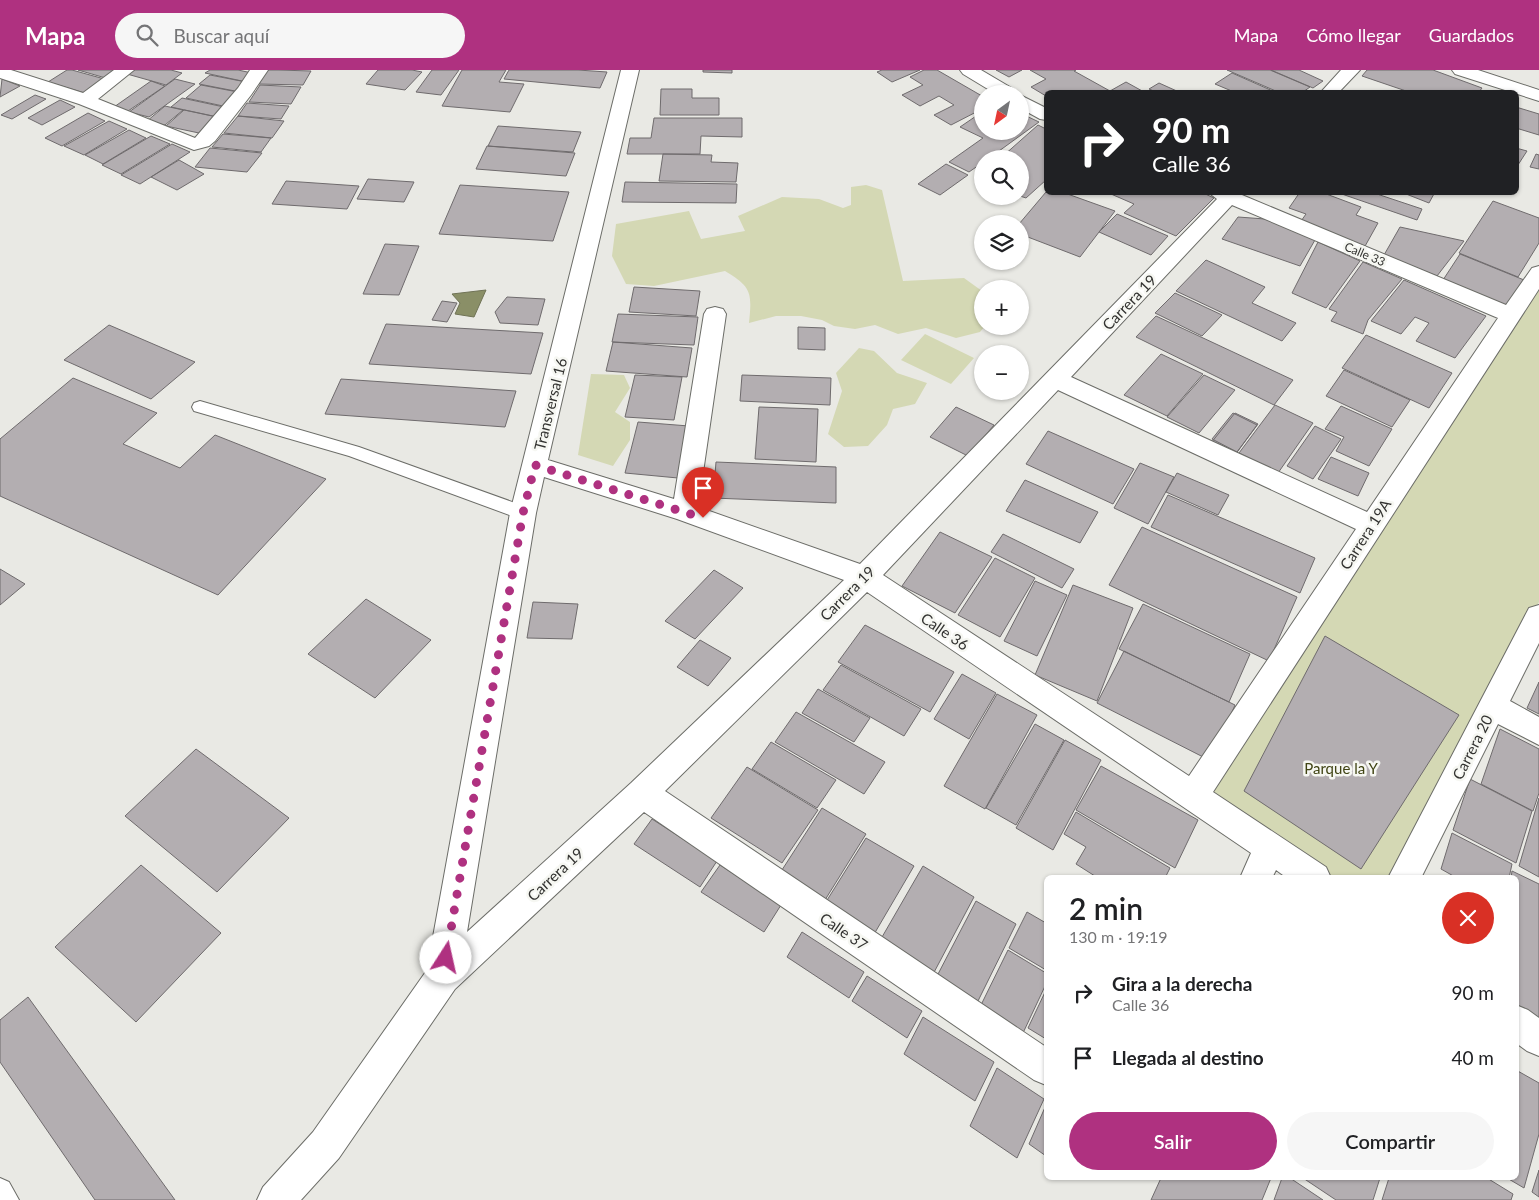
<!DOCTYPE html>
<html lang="es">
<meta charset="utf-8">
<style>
body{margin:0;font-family:Lato,sans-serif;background:#f6f6f6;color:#202124;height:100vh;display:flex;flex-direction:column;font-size:19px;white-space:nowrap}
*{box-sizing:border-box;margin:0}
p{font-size:16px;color:#757577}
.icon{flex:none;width:28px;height:28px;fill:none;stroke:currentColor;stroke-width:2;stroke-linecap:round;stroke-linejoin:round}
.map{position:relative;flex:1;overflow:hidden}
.details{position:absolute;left:1044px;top:805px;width:475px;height:305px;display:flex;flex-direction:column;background:#fff;border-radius:8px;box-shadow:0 1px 4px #0004}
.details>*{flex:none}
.top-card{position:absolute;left:1044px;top:20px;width:475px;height:105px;border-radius:8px;box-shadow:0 1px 4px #0004;background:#202124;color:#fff;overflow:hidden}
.needle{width:32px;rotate:213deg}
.fabs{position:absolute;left:974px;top:15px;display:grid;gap:10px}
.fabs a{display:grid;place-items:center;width:55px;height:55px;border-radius:50%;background:#fff;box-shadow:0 1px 4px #0004;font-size:25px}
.pin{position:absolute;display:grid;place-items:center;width:42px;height:42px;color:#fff;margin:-51px -21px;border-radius:50% 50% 50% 0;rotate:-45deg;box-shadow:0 0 5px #0007}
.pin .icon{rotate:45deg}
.me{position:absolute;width:55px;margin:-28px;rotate:10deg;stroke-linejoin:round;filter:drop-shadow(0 0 4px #0008)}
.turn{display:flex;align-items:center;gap:18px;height:105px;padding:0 25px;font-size:22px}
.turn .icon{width:65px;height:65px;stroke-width:2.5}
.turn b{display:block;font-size:35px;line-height:42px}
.round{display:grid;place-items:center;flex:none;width:52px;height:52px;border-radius:26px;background:#f6f6f6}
.summary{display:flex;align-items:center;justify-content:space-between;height:85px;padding:0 25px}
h1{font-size:30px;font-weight:600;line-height:38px}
.cta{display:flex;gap:10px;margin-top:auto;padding:10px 25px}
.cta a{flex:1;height:58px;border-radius:30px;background:#af3180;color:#fff;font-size:20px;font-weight:600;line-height:58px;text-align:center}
.cta a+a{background:#f6f6f6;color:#202124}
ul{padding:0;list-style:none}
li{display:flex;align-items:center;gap:15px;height:65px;padding:0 25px}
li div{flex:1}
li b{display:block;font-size:19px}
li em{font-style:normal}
header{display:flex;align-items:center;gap:30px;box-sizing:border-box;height:70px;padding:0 25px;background:#af3180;color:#fff}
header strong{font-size:24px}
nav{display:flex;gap:28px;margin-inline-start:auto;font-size:18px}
.search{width:350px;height:45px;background:#f6f6f6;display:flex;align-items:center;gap:12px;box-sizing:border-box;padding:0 18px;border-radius:28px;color:#757577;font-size:19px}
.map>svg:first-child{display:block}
.green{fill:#d4d8b4}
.water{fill:#8a8f67;stroke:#707356}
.building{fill:#b3aeb1;stroke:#6f6b6d}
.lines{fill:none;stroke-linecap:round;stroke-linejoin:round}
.lane-casing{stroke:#6c6d68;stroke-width:2}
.street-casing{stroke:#6c6d68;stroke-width:2}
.lane{fill:#fff;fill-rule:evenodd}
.street{fill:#fff;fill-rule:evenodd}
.route{stroke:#af3180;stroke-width:9;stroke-dasharray:0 16.2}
.labels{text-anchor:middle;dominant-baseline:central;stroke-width:5;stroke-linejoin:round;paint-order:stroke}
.far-street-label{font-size:12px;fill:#323230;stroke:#f6f7f2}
.street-label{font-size:15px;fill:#323230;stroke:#f6f7f2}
.park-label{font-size:15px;fill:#404414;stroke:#f6f7f2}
</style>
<header>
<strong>Mapa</strong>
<div class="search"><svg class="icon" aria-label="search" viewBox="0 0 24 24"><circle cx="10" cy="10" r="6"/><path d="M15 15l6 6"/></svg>Buscar aquí</div>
<nav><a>Mapa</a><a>Cómo llegar</a><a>Guardados</a></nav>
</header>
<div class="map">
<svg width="1539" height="1130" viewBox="0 0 1539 1130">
<rect width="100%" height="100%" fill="#e9e9e4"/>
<!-- green -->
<path class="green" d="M866,115L882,120L903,211L964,208L982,221V256H985L980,262L956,268L926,258L898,264L875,255L855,259L834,256L822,250L801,246H776L749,253C752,223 752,217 725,201L654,216L626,214L612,186L616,154L689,141L701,169L745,161L738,146L782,127L819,129L843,138L851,135V117Z
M1539,213V532L1397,807H1325L1204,726Z
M925,264L974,288L951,314L901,290Z
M859,278L874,281L897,303L927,313L915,334L893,339L887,355L868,376L844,377L828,364L842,321L836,303Z
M591,304L624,305L630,318L615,342L630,352V370L613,396L578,385Z"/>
<!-- water -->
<path class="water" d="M486,220L474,247L455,244L460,233L452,224Z"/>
<!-- building -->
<path class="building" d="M67,0H72L108,10L88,24L48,12Z
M78,0H119L109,9Z
M133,0H171L182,3L166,15L127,4Z
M210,0H238L252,3L242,11L205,3Z
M267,0H278L311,1L303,15L259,14Z
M378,0H412L422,2L405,20L366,14Z
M432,0H459L441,25L416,22Z
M462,0H506L499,12L524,14L510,42L442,36Z
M509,0H578L607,2L600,18L504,9Z
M703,0H732V3L703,2Z
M882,0H920L892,12L877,2Z
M924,0H937L982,26V39L951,55L934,45L954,35L939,26L920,36L902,25L923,15L910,7Z
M996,0H1022L1009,7Z
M1030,0H1076L1074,1L1110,21L1126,12L1144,22H1046V26L1031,17L1046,9Z
M1227,0H1270L1310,17L1303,22H1278Z
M1271,0H1299L1323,11L1313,18Z
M1367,0H1433L1482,18L1479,22H1409L1362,6Z
M1232,3L1275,22H1234L1215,14Z
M210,5L246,12L235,21L199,14Z
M2,9L20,16L0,27Z
M175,9L195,14L149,47L129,42Z
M151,11L165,16L128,41L114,37Z
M1159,13L1179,22H1156L1149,19Z
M201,15L238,22L223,36L186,28Z
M260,15L301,17L291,34L249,32Z
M661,19H692V28H719V45H660Z
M35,25L46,29L12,49L1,45Z
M182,28L224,37L213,46L171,37Z
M60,30L75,37L42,55L28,48Z
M247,33L289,36L281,49L238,46Z
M165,36L183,40L165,55L147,51Z
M1516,37L1539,44V65L1516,58Z
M184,40L217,47L199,63L166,56Z
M982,42V61H1020V43L1039,52L988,89H982V93L969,102L949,92L983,68L960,57Z
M88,43L105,51L62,76L45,68Z
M238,46L284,51L272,68L224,63Z
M654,48H742V67L701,66L700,84H627L630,68H651Z
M109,51L127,59L84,85L64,76Z
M1038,55L1046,59V110L1026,128L1020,126V96L1022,94L1020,93V89H1010L1003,86Z
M498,56L581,62L573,82L488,76Z
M129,60L146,68L103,94L85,85Z
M223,64L271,68L261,82L212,77Z
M151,66L170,74L121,104L102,95Z
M172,74L190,82L140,114L121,105Z
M487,76L575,83L566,106L476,99Z
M210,78L262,83L247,102L195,97Z
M1516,78L1527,81L1516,98Z
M663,84L712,85L711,92L738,93L736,112L659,111Z
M1536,84L1539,85V99L1530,97Z
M179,90L204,104L177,120L151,107Z
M946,94L968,105L940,125L918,114Z
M368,109L414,112L404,132L357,129Z
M286,111L359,116L347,139L272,134Z
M625,112L737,114L736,133L622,132Z
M460,115L569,122L553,171L439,164Z
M1046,122H1062L1115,141L1080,187L1020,164L1019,154Z
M1113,122H1201L1214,128L1176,166L1124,143L1134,134L1111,124Z
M1300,122H1321L1361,137L1356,145L1378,153L1364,178L1299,154L1306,144L1289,138Z
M1336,122H1371L1422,139L1417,150Z
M1401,122H1435L1429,133Z
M1493,131L1539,148V173L1518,207L1459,183Z
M1117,144L1168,166L1151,185L1099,162Z
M1238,147L1265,149L1315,170L1300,196L1222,169Z
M1400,157L1464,171L1437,206L1384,185Z
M1318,172L1360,191L1326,238L1292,223Z
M385,174L419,176L399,225L363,224Z
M1460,184L1529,212L1513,238L1443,210Z
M1206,190L1265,217L1252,233L1296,253L1282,271L1176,221Z
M1363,192L1402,209L1368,250L1363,264L1331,251L1337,242L1329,239Z
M1404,210L1486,246L1455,288L1416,271L1429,253L1415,247L1401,264L1371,251Z
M634,217L700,221L696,246L629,242Z
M1175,223L1222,245L1202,266L1155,243Z
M507,227L545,229L538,255L500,253L495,242Z
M442,231L457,233L447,252L432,250Z
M618,244L698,247L694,275L612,272Z
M1156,246L1293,310L1274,335L1136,267Z
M386,254L543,263L531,304L369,294Z
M109,255L195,292L151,329L64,290Z
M798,257L825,258V280L798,279Z
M1366,265L1452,303L1429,338L1342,298Z
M613,272L692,278L687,307L606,301Z
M1161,284L1203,304L1167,346L1124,325Z
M1344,300L1410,330L1392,357L1326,326Z
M635,305L682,307L674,350L625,347Z
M742,305L831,308L830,335L740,331Z
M1204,305L1235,320L1199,363L1167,347Z
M73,308L157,343L123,374L180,398L215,365L326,409L218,525L0,426V369Z
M341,309L516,321L505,357L325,344Z
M1275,335L1313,353L1278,403L1239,383Z
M1341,336L1392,359L1369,396L1336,381L1344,367L1325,359Z
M759,337L818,339L816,392L755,389Z
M956,337L994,355L968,386L930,367Z
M1233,343L1257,355L1237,382L1212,369Z
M1235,343L1258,354L1235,385L1211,373Z
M638,352L689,356L678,408L625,403Z
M1315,356L1341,369L1313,409L1287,396Z
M1048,361L1134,399L1113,434L1026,394Z
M1331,387L1369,403L1358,426L1318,409Z
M716,392L836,397V433L713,428Z
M1140,393L1174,407L1148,454L1114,438Z
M1177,403L1229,425L1218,445L1166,422Z
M1025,410L1098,442L1080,473L1006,441Z
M1168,425L1315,488L1300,523L1151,457Z
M1142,457L1297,527L1269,591L1109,515Z
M940,462L992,487L955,543L902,516Z
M1003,464L1074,499L1062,518L991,482Z
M995,488L1035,508L1000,567L958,545Z
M0,499L25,514L0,535Z
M714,500L743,518L695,569L665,551Z
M1035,511L1067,525L1037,586L1004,571Z
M1073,515L1133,538L1097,631L1035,605Z
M366,529L431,570L375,628L308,584Z
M533,532L578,534L572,569L527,568Z
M1143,534L1250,584L1229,632L1119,579Z
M865,555L954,602L930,642L838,592Z
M1325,566L1459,645L1361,799L1244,721Z
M700,570L731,588L708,616L677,597Z
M1124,581L1235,635L1211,691L1097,633Z
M841,595L921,639L904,666L823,620Z
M962,604L996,623L969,669L934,649Z
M1539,612V644L1527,638Z
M818,619L870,648L854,672L802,643Z
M997,624L1037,645L985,739L944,716Z
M796,642L885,692L864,724L775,672Z
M1035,654L1064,670L1016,755L986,738Z
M1500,659L1539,679V723L1533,741L1481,714Z
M1065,670L1101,690L1053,780L1016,758Z
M771,672L836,710L817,738L752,699Z
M196,679L289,748L217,822L125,746Z
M1101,696L1198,750L1175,798L1076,740Z
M747,697L818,740L782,793L711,748Z
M1470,709L1532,741L1516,793L1453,760Z
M1539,728V807L1519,796Z
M822,738L866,764L825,830L780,803Z
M1076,742L1170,798L1165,808H1098L1076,794L1086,777L1064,764Z
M652,749L717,791L700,817L634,774Z
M1452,763L1512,794L1509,808H1457L1441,799Z
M866,768L914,796L873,866L824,835Z
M141,795L221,863L136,952L55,877Z
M720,795L781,835L764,862L701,822Z
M923,796L974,827L931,908L878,874Z
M1512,801L1539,814V948L1516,936V808H1511Z
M976,831L1016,854L978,931L937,906Z
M1027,842L1046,853V900L1009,878Z
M802,862L864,902L849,928L787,887Z
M1008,880L1046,903V914L1023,963L980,937Z
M867,906L922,941L907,968L852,931Z
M1046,920V969L1028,958Z
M28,927L175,1130H95L0,992V950Z
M923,947L994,992L975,1031L904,984Z
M997,998L1044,1029L1017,1088L970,1056Z
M1516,1000L1539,1013V1064L1524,1118L1507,1108H1516Z
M1046,1035V1086L1029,1074Z
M1539,1100V1127L1532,1122Z
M1161,1108H1271L1262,1130H1151Z
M1282,1108H1290L1323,1130H1274Z
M1303,1108H1380L1373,1130H1336Z
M1389,1108H1487L1513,1124L1511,1130H1382Z"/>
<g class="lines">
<defs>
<path id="lane" d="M200,331L359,377L529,438L532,443L529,448L523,450L349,386L194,341L192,337L194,333Z
M0,1108L9,1112L19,1130H0Z"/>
<path id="street" d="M0,0H11L83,23L114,0H134L98,29L195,68L238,18L250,0H268L251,25L215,71L209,76L194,80L79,34L0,8Z
M621,0H639L548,390L674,429L704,244L707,239L715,237L723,239L726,244L698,437L860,494L1217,129L1208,122H1244L1242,125L1506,235L1532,198L1539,196V219L1213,722L1326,797L1331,808H1287L1276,800L1272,808H1240L1251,783L867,522L665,721L1046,977V1015L1034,1010L644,742L455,919L339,1088L301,1130H257L263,1117L313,1062L427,900L510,443ZM1232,135L1498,248L1367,442L1071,307ZM1058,320L1356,459L1189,706L883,505ZM544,407L677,449L844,510L631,713L467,862L536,443Z
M960,0H981L1015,20L1018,24H996L963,4Z
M1341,0H1360L1339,22H1321Z
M1452,0H1478L1539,20V31L1455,4Z
M1020,25L1046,38V50L1040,49L1020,38Z
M1539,535V573L1510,631L1539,647V675L1498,654L1421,808H1388L1529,538Z
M1516,935L1528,940L1539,948V986L1527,981L1516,973Z"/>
</defs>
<!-- lane casing -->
<use href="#lane" class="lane-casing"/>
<!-- street casing -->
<use href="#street" class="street-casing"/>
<!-- lane -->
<use href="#lane" class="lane"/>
<!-- street -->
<use href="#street" class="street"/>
</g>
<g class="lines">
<!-- route -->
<path class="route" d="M446,888L523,443L535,395L703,448"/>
</g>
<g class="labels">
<!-- far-street labels -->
<g class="far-street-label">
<text transform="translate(1365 184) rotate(23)">Calle 33</text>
</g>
<!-- street labels -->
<g class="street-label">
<text transform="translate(1129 232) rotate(-46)">Carrera 19</text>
<text transform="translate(550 334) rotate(-76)">Transversal 16</text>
<text transform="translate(1365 464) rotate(-57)">Carrera 19A</text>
<text transform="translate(847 523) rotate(-45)">Carrera 19</text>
<text transform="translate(945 561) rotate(34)">Calle 36</text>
<text transform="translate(1472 677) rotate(-63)">Carrera 20</text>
<text transform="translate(555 804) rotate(-43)">Carrera 19</text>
<text transform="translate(844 861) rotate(34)">Calle 37</text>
</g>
<!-- park labels -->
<g class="park-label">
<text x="1341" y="698">Parque la Y</text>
</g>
</g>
</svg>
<div class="fabs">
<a><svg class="needle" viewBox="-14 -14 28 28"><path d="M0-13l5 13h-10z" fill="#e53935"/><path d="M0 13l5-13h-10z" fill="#757577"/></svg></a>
<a><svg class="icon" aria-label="search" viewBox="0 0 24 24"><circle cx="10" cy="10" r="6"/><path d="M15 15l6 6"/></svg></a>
<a><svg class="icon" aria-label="layers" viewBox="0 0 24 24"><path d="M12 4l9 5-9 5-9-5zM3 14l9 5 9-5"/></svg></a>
<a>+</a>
<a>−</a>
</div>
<div class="pin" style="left:703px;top:448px;background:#d93025"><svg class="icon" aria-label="arrive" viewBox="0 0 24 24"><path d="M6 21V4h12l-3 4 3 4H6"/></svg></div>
<svg class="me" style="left:446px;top:888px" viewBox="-20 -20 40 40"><circle r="19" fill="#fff"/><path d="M0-13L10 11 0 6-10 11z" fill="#af3180"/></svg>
<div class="top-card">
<div class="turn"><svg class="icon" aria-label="right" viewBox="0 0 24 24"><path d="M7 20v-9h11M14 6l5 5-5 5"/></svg><div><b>90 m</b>Calle 36</div></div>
</div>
<section class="details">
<div class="summary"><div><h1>2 min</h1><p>130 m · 19:19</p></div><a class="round" style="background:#d93025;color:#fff"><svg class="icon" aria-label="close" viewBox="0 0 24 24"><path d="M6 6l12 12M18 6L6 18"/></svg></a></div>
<ul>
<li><svg class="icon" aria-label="right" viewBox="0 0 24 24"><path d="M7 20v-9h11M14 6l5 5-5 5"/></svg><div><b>Gira a la derecha</b><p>Calle 36</p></div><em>90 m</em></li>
<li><svg class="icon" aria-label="arrive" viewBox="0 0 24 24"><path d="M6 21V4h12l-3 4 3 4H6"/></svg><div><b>Llegada al destino</b></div><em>40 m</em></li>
</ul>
<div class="cta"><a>Salir</a><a>Compartir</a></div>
</section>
</div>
